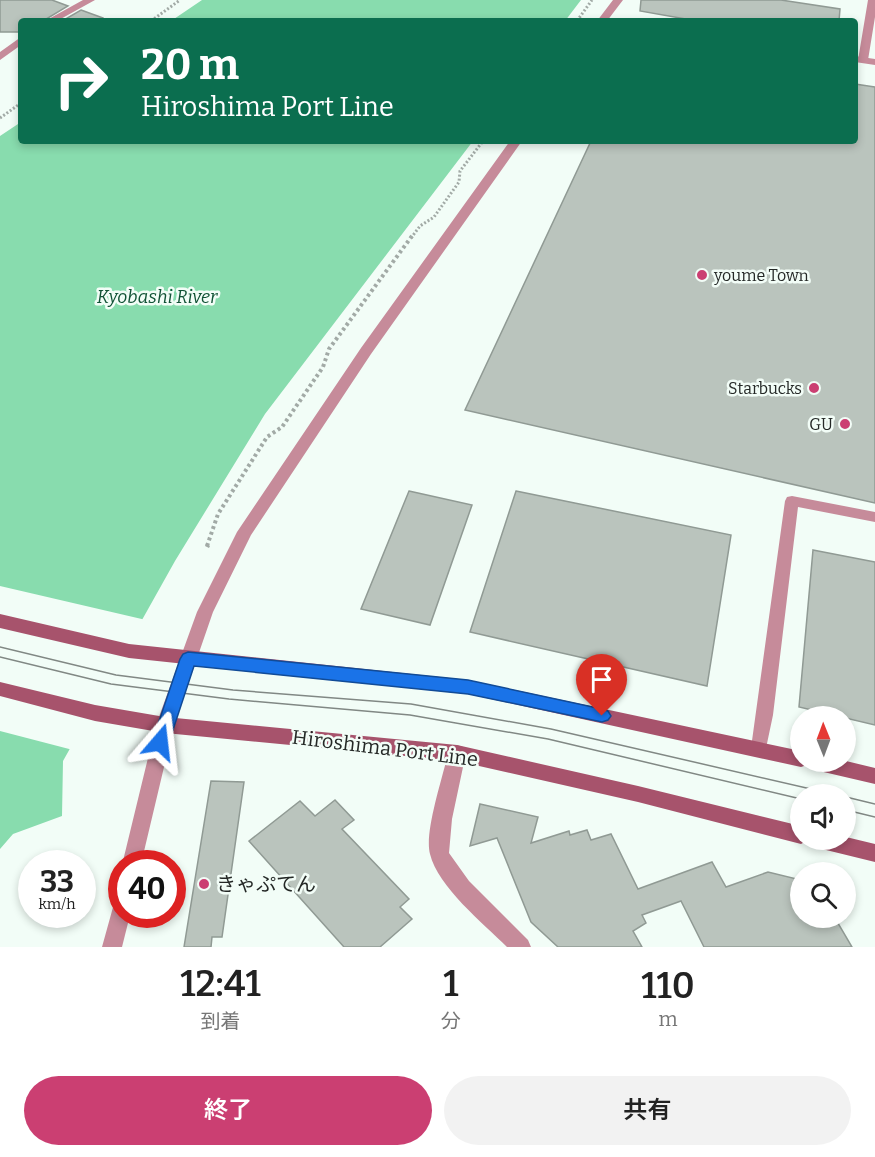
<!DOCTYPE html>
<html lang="ja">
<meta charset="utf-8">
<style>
body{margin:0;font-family:Bitter,"Noto Sans JP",serif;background:#f2f2f2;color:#222;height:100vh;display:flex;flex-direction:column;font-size:22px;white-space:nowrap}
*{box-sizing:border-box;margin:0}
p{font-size:20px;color:#767676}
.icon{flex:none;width:33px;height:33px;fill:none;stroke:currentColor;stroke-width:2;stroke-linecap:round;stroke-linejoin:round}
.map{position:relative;height:947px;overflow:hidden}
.sheet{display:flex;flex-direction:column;background:#fff;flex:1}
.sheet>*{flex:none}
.banner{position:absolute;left:18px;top:18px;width:840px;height:126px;border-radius:6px;box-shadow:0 3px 9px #0003;background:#0b6e4f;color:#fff;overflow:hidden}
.needle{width:39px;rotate:359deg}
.buttons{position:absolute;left:790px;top:706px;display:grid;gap:12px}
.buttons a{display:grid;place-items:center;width:66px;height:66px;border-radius:50%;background:#fff;box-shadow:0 3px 9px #0003;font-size:30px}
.speed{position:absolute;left:18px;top:850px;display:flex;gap:12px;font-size:30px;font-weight:700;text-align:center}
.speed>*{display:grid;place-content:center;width:78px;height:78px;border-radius:50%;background:#fff;box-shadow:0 3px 9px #0003;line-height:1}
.speed small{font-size:15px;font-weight:400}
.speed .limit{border:9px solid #d22;background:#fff;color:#111}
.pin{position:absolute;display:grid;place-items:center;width:51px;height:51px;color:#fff;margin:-62px -26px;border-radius:50% 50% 50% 0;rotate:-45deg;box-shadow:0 0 6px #0007}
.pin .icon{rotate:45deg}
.me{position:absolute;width:66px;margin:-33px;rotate:17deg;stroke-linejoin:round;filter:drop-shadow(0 0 4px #0008)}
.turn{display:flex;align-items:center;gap:21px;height:126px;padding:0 24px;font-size:27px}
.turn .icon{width:78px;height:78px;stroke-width:2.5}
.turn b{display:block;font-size:42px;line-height:51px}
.eta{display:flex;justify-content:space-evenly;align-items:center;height:102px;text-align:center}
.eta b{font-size:36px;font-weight:600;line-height:42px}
.button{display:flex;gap:12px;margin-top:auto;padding:12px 24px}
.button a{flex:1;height:69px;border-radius:36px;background:#cb3f72;color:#fff;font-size:24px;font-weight:600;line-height:69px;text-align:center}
.button a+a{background:#f2f2f2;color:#222}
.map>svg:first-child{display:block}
.water{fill:#88dcae}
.pier{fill:#f2fdf7}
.building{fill:#bac4bd;stroke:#909a94;stroke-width:1.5}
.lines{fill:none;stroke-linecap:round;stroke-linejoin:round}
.path-far2{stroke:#a2aaa6;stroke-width:3;stroke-dasharray:2 2;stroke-linecap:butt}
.path-far1{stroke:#a2aaa6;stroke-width:4;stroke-dasharray:3 3;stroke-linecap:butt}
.path{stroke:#a2aaa6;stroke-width:4.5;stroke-dasharray:4 4;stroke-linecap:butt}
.service{fill:#c68b9a;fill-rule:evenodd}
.minor{fill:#c68b9a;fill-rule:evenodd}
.tertiary{fill:#c68b9a;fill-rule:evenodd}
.secondary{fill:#a7536c;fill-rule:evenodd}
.tram{stroke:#818884;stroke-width:1.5}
.route{fill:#1a73e8;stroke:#114b97;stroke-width:1.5}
.poi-dot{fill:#cb3f72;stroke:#f2fdf7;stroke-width:2}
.labels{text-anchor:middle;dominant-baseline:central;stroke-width:5;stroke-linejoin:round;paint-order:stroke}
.poi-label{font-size:16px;fill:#242826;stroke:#f2fdf7;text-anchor:end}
.water-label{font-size:18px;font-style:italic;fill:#105235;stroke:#f2fdf7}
.near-street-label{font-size:20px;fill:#242826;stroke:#f2fdf7}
.near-poi-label{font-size:20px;fill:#242826;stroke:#f2fdf7;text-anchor:start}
</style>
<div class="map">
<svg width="875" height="947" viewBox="0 0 875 947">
<rect width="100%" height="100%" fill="#f2fdf7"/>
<!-- water -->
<path class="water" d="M202,0H581L565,21H171Z
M21,122V141H473L265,414L175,561L63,761L62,816L13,834L0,849V136Z"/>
<!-- pier -->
<path class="pier" d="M0,586L146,620L73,750L0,731Z"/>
<!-- building -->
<path class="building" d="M0,0H52L68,6L43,21H21V32H0Z
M641,0H781L840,9L839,21H697L640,11Z
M81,10L103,18L102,21H62Z
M855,84L875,87V503L465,410L591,141H855Z
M409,491L472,505L430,625L361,609Z
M516,491L731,535L707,686L470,632Z
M813,550L875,562V725L799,707Z
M211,781L244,782L222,937H212L211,947H184Z
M335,800L354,820L342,829L409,899L400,907L412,919L380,947H344L249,841L300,801L315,816Z
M480,804L538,817L531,843L569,831L570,835L587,830L591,840L611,834L638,889L712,862L726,887L768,872L801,880V918H835L852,947H704L681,901L642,915L646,923L633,931L642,947H558L531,922L497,838L470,846Z"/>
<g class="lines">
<!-- path-far2 -->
<path class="path-far2" d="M151,21L180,0
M577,21L592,0
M0,118L21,103
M411,238L420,226L434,217L459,182L460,171L483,141"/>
<!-- path-far1 -->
<path class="path-far1" d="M207,546L218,514L267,437L282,427L323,367L329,349L412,236"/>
<!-- path -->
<path class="path" d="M207,547L208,545"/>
<!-- service -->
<path class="service" d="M792,496L875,512V522L798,507L773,715L765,753L759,755L753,753L751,748L785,501L787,497Z"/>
<!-- minor -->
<path class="minor" d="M83,0H95L57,21H45Z
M868,0H875V17L868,60L863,63L858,60Z
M21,37V45L0,60V52Z
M457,745L463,747L466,753L452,819L449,853L469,881L528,940L531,947H507C483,923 438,887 430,854C424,832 443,777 448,753L451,747Z"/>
<!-- tertiary -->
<path class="tertiary" d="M613,0H623L607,21H597Z
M855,56L875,59V65L855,62Z
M510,141H522L371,354L251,535L213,612L174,725L141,864L122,865L156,725L197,612L237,532L361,348Z
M122,897V915H130L122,947H102L115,900Z"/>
<!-- secondary -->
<path class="secondary" d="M0,614L129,644L468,680L801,751V762L846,761L875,768V784L815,770L807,765L801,767L468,694L129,658L0,628Z
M0,682L95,705L165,717L457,745L638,786L801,826V840H808L801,844L638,802L457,761L165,733L95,721L0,696Z
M846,837L875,844V862L822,849L815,846L812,840H846Z"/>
<!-- tram -->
<path class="tram" d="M0,647L116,675L233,690L411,704L551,729L837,795
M0,657L111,684L229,699L410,715L548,739L801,799
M846,797L875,804
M846,810L875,817"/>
</g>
<!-- route -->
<path class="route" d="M188,652L468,680L602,709L608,711L611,716L608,720L602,722L468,694L194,666L169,742L166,747L160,749L154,747L152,742L180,659L183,654Z"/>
<!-- markers -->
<g class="poi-dot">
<circle cx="702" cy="275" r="6"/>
<circle cx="814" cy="388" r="6"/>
<circle cx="845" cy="424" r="6"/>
<circle cx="204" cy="884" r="6"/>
</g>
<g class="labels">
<!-- poi labels -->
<g class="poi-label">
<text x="714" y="275" text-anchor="start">youme Town</text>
<text x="802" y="388">Starbucks</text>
<text x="833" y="424">GU</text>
</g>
<!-- water labels -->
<g class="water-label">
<text x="157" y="297">Kyobashi River</text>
</g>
<!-- near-street labels -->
<g class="near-street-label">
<text transform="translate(385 748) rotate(7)">Hiroshima Port Line</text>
</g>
<!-- near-poi labels -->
<g class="near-poi-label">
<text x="216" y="884">きゃぷてん</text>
</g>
</g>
</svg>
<div class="buttons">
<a><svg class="needle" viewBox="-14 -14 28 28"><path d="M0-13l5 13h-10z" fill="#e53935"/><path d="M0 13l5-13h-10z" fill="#767676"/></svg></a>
<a><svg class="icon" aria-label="sound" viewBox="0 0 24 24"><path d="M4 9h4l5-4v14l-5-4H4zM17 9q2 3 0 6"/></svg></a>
<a><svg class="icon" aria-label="search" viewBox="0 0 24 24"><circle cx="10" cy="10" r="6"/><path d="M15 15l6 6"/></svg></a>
</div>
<div class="speed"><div>33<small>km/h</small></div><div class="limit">40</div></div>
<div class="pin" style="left:602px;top:716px;background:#d93025"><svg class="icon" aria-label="arrive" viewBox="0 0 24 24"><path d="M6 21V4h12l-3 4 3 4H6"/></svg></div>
<svg class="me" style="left:160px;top:742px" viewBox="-20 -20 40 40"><path d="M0-17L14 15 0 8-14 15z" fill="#1a73e8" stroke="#fff" stroke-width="4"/></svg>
<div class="banner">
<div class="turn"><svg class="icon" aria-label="right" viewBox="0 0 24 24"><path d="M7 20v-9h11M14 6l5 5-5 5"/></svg><div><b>20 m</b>Hiroshima Port Line</div></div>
</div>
</div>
<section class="sheet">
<div class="eta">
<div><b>12:41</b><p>到着</p></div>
<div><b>1</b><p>分</p></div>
<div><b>110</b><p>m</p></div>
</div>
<div class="button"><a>終了</a><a>共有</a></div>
</section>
